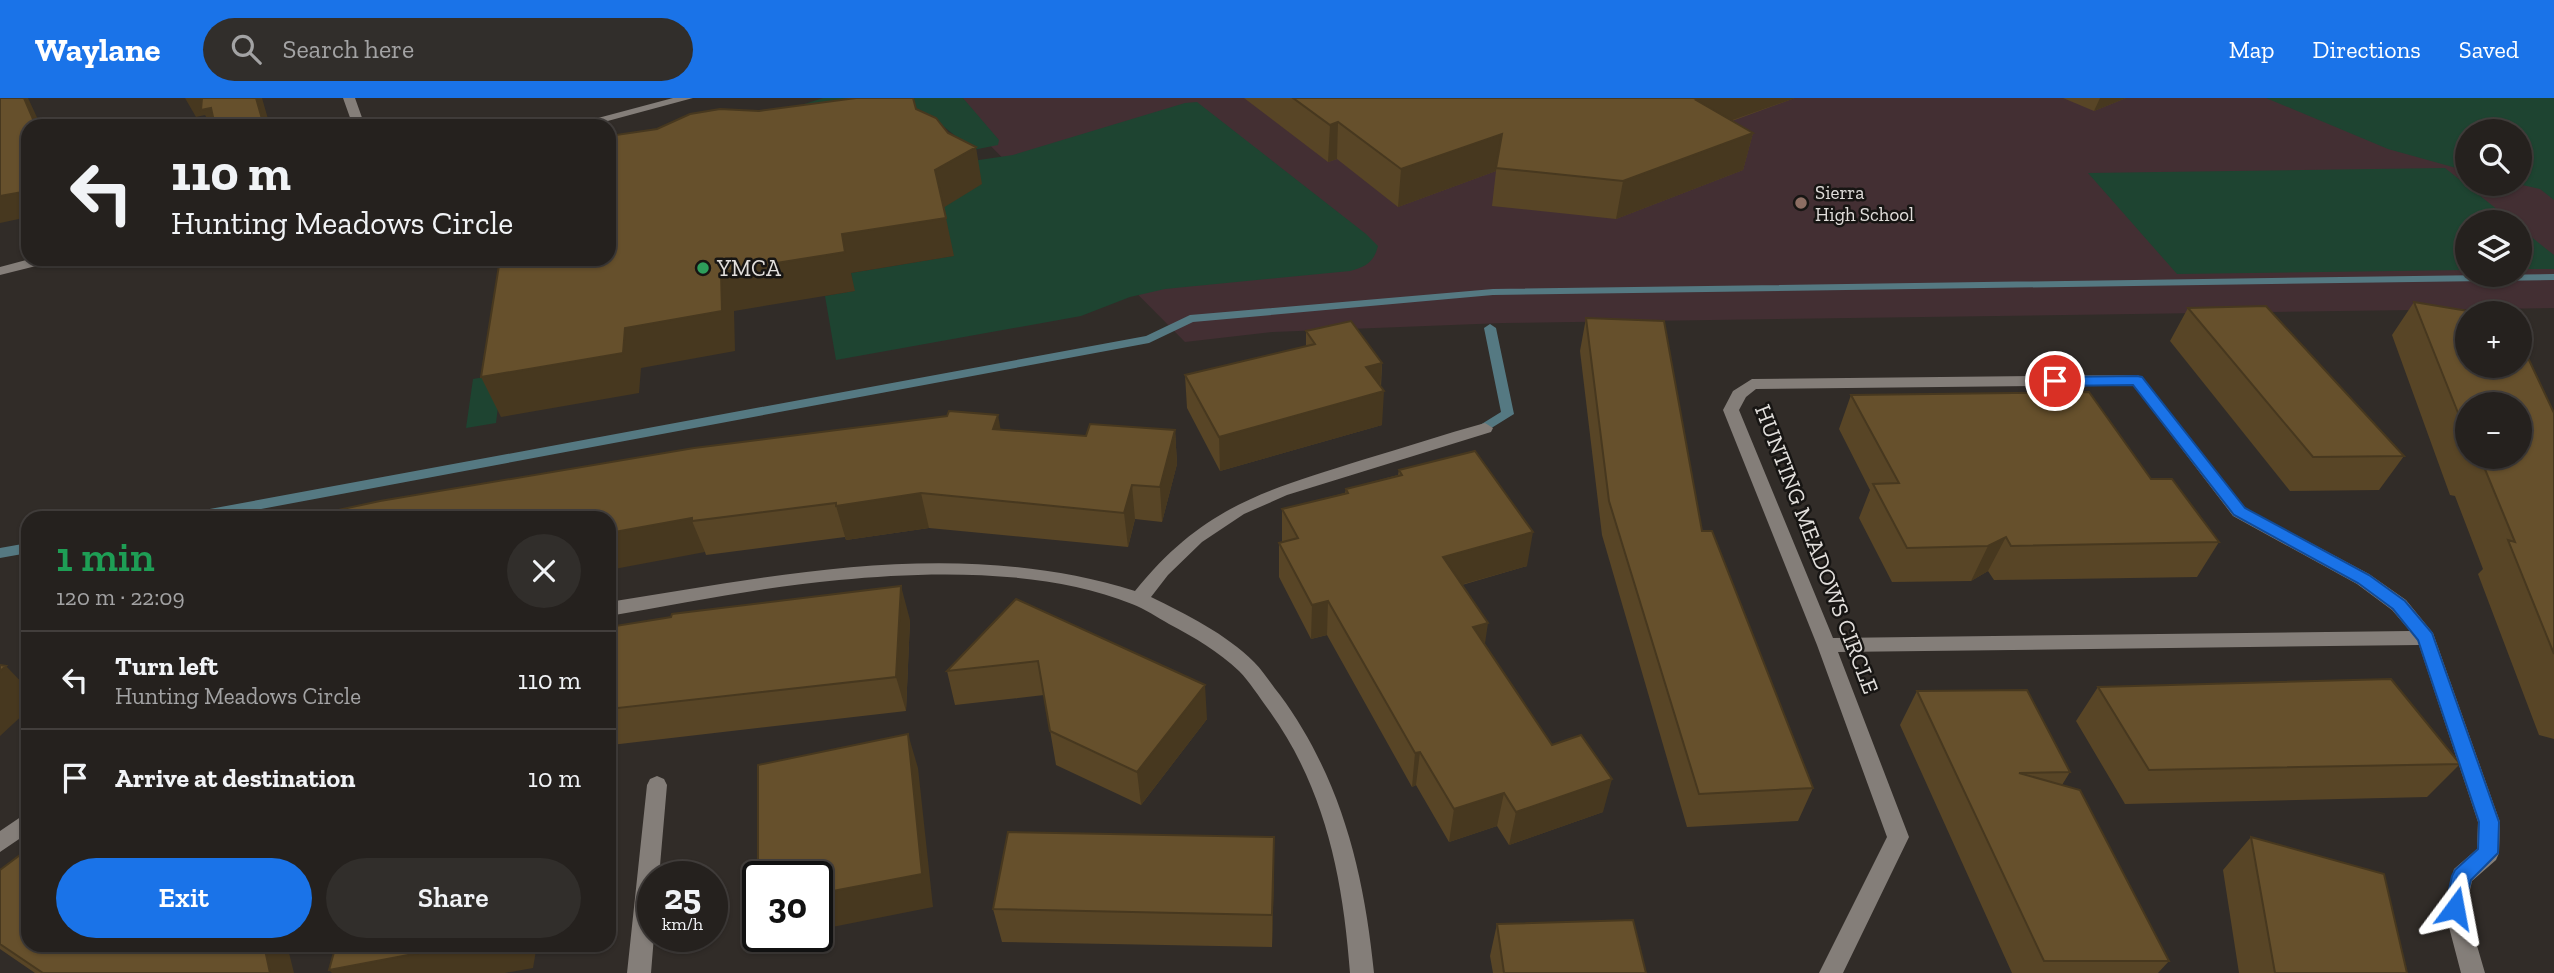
<!DOCTYPE html>
<meta charset="utf-8">
<style>
body{margin:0;font-family:"Zilla Slab",serif;background:#312e2b;color:#f1f3f6;height:100vh;display:flex;flex-direction:column;font-size:26px;white-space:nowrap}
*{box-sizing:border-box;margin:0}
p{font-size:23px;color:#a3a3a4}
.icon{flex:none;width:38px;height:38px;fill:none;stroke:currentColor;stroke-width:2;stroke-linecap:round;stroke-linejoin:round}
.map{position:relative;flex:1;overflow:hidden}
.drawer{position:absolute;left:21px;top:413px;width:595px;height:441px;display:flex;flex-direction:column;background:#25211e;border-radius:21px;box-shadow:0 2px 5px #0004,0 0 0 2px #423e3c}
.drawer>*{flex:none}
.top-card{position:absolute;left:21px;top:21px;width:595px;height:147px;border-radius:21px;box-shadow:0 2px 5px #0004,0 0 0 2px #423e3c;background:#25211e;color:#f1f3f6;overflow:hidden}
.buttons{position:absolute;left:2455px;top:21px;display:grid;gap:14px}
.buttons a{display:grid;place-items:center;width:77px;height:77px;border-radius:50%;background:#25211e;box-shadow:0 2px 5px #0004,0 0 0 2px #423e3c;font-size:35px}
.speed{position:absolute;left:637px;top:763px;display:flex;gap:14px;font-size:35px;font-weight:700;text-align:center}
.speed>*{display:grid;place-content:center;width:91px;height:91px;border-radius:50%;background:#25211e;box-shadow:0 2px 5px #0004,0 0 0 2px #423e3c;line-height:1}
.speed small{font-size:18px;font-weight:400}
.speed .limit{border:4px solid #111;border-radius:10px;background:#fff;color:#111}
.pin{position:absolute;display:grid;place-items:center;width:60px;height:60px;color:#fff;margin:-30px;border:4px solid #fff;border-radius:50%;box-shadow:0 2px 7px #0007}
.me{position:absolute;width:77px;margin:-38px;rotate:13deg;stroke-linejoin:round;filter:drop-shadow(0 0 5px #0008)}
.turn{display:flex;align-items:center;gap:24px;height:147px;padding:0 35px;font-size:32px}
.turn .icon{width:91px;height:91px;stroke-width:2.5}
.turn b{display:block;font-size:49px;line-height:60px}
.round{display:grid;place-items:center;flex:none;width:74px;height:74px;border-radius:37px;background:#312e2b}
.summary{display:flex;align-items:center;justify-content:space-between;height:119px;padding:0 35px}
h1{font-size:42px;font-weight:600;line-height:52px;color:#1e9e55}
.button{display:flex;gap:14px;margin-top:auto;padding:14px 35px}
.button a{flex:1;height:80px;border-radius:42px;background:#1a73e8;color:#fff;font-size:28px;font-weight:600;line-height:80px;text-align:center}
.button a+a{background:#312e2b;color:#f1f3f6}
ul{padding:0;list-style:none}
li{display:flex;align-items:center;gap:21px;height:98px;padding:0 35px;border-top:2px solid #423e3c}
li div{flex:1}
li b{display:block;font-size:26px}
li em{font-style:normal}
header{display:flex;align-items:center;gap:42px;box-sizing:border-box;height:98px;padding:0 35px;background:#1a73e8;color:#fff}
header strong{font-size:33px}
nav{display:flex;gap:38px;margin-inline-start:auto;font-size:24px}
.search{width:490px;height:63px;background:#312e2b;display:flex;align-items:center;gap:18px;box-sizing:border-box;padding:0 24px;border-radius:38px;color:#a3a3a4;font-size:26px}
.map>svg:first-child{display:block}
.education{fill:#432f33;fill-rule:evenodd}
.green{fill:#1e4431}
.lines{fill:none;stroke-linecap:round;stroke-linejoin:round}
.stream{fill:#557982;fill-rule:evenodd}
.minor{fill:#847e79;fill-rule:evenodd}
.secondary{fill:#847e79;fill-rule:evenodd}
.wall{fill:#584526;fill-rule:evenodd}
.shaded-wall{fill:#47381f}
.building{fill:#66502c;stroke:#47381f;stroke-width:2}
.route{fill:#1a73e8;stroke:#114b97;stroke-width:2}
.education-dot{fill:#8d6e63;stroke:#171513;stroke-width:2.5}
.leisure-dot{fill:#2e9e5b;stroke:#171513;stroke-width:2.5}
.labels{text-anchor:middle;dominant-baseline:central;stroke-width:5;stroke-linejoin:round;paint-order:stroke}
.far-poi-label{font-size:19px;fill:#e2dfdc;stroke:#171513;text-anchor:start}
.poi-label{font-size:23px;fill:#e2dfdc;stroke:#171513;text-anchor:start}
.street-label{font-size:23px;fill:#e2dfdc;stroke:#171513}
</style>
<header>
<strong>Waylane</strong>
<div class="search"><svg class="icon" aria-label="search" viewBox="0 0 24 24"><circle cx="10" cy="10" r="6"/><path d="M15 15l6 6"/></svg>Search here</div>
<nav><a>Map</a><a>Directions</a><a>Saved</a></nav>
</header>
<div class="map">
<svg width="2554" height="875" viewBox="0 0 2554 875">
<rect width="100%" height="100%" fill="#312c28"/>
<!-- education -->
<path class="education" d="M943,0H2554V210L1503,225L1273,234L1185,244ZM2468,33H2520V86H2468ZM2468,124H2520V177H2468Z"/>
<!-- green -->
<path class="green" d="M823,0H963L999,42L998,47L973,52L933,20L786,12Z
M2266,0H2554V102L2540,91L2518,86H2520V33H2468L2467,73L2388,51Z
M1197,4L1366,136L1378,148C1374,164 1366,169 1350,173L1165,191L1130,199L1081,218L836,262L825,198L854,193L851,175L953,158L940,101L952,66L1013,57L1185,5Z
M2445,70L2513,124H2468L2467,172L2177,176L2088,75Z
M2520,130L2554,157V171H2520Z
M502,276L496,325L466,330L473,281Z"/>
<g class="lines">
<!-- stream -->
<path class="stream" d="M2554,176V182L1493,197L1193,224L1149,245L213,420H181L188,415L1146,238L1190,217L1493,191Z
M1490,226L1496,230L1514,316L1485,334L1479,330L1480,327L1501,314L1484,230Z
M28,445V455L0,460V450Z"/>
<!-- minor -->
<path class="minor" d="M343,0H355L365,28H353Z
M2137,277L2142,279L2245,410L2369,476L2406,502L2433,535L2500,724L2499,755L2496,762L2472,783L2466,810L2485,875H2461L2444,810L2454,771L2477,751L2478,724L2419,547L1838,554L1909,739L1843,875H1819L1887,739L1817,547L1723,312L1733,293L1752,281ZM2133,287L2233,418L2357,486L2392,512L2410,533L1833,540L1739,312L1746,299L1756,291Z
M1485,325L1493,330L1491,334L1287,397L1244,416L1202,444L1168,477L1151,499C1186,516 1226,536 1254,564C1264,574 1271,586 1280,597C1341,680 1364,774 1374,875H1350C1343,780 1325,689 1268,611C1259,599 1250,584 1239,573C1219,554 1194,539 1169,526C1157,519 1145,511 1132,506C1045,471 931,473 839,482C762,489 685,505 609,518V504C784,476 961,439 1135,493C1203,409 1263,393 1362,362C1403,350 1444,336 1485,325Z
M657,678L664,681L667,687L659,779H653L654,838L651,875H627L647,687L650,681Z
M28,714V735L0,754V733Z"/>
<!-- secondary -->
<path class="secondary" d="M673,0H693L589,28H568Z
M30,161H54L52,164L0,177V169Z"/>
</g>
<!-- wall -->
<path class="wall" d="M1244,0H1795L1732,23L1753,35L1743,72L1616,121L1492,108L1496,73L1398,109L1337,61L1328,64Z
M2063,0H2126L2094,13Z
M2414,204L2554,315V641L2539,637L2478,476L2483,471L2455,398L2450,397L2392,237ZM2468,306L2520,359H2468Z
M2188,210L2404,358L2379,392L2290,393L2170,243Z
M1586,220L1702,433L1813,690L1798,723L1687,729L1602,437L1580,253Z
M1306,233L1382,265L1381,289L1382,327L1220,373L1187,310L1185,277L1306,248Z
M1851,297L2151,381L2219,444L2197,479L1994,482L1988,473L1971,483L1892,484L1859,420L1870,392L1839,331Z
M1001,331L1086,338L1175,332L1177,366L1162,424L1135,421L1128,449L929,430L846,442L845,439L706,457L705,454L609,420Z
M1399,372L1527,468L1462,487L1485,547L1552,647L1603,714L1509,747L1497,728L1449,744L1416,687L1412,689L1327,537L1311,541L1279,479V445L1282,444V411L1345,395L1346,391L1398,377Z
M1016,501L1207,621L1141,707L1056,667L1044,597L955,607L947,573Z
M910,522L906,613L611,647L609,659V529Z
M2098,589L2460,666L2427,699L2125,706L2076,623Z
M1917,593L2070,674L2062,687L2169,863L2158,875H2012L1900,627Z
M2251,739L2407,875H2239L2223,772Z
M0,772L294,875H35L0,851Z
M1274,772L1272,849L1002,844L993,811Z
M1497,826L1646,875H1493L1490,858Z"/>
<!-- shaded-wall -->
<path class="shaded-wall" d="M24,0H28L41,28H36Z
M185,0H206L221,28H211L205,17L196,19Z
M256,0H262L270,28H264Z
M1701,0H1795L1687,38L1696,2Z
M2100,0H2126L2094,13Z
M1338,24L1337,61L1328,64L1330,27Z
M1753,35L1743,72L1616,121L1623,83Z
M1502,36L1496,73L1398,109L1401,71Z
M976,49L982,86L943,110L935,72Z
M28,93V119L0,125V98Z
M946,120L954,158L851,175L855,193L734,213L735,253L641,270L639,295L501,319L481,279L625,230L721,174L842,136Z
M1382,265L1380,294L1384,293L1382,327L1220,373L1219,339L1366,269Z
M998,317L1004,350L993,331Z
M1175,332L1177,366L1162,424L1160,389Z
M1132,387L1135,421L1128,449L1124,415Z
M921,395L929,430L846,442L836,408Z
M692,420V423L705,454L609,472V435Z
M1533,434L1527,468L1439,493L1443,459Z
M2006,439L1988,473L1971,483L1988,448Z
M901,488L910,522L906,613L896,579Z
M1328,503L1327,537L1311,541L1312,507Z
M1488,525L1483,559L1473,529Z
M6,568L28,591V612L0,638V573Z
M1205,587L1207,621L1141,707L1137,674Z
M908,636L918,670L933,809L817,832V796Z
M1420,654L1416,687L1412,689L1415,655Z
M1612,681L1603,714L1509,747L1516,714Z
M1504,695L1497,728L1449,744L1454,711Z
M1274,739V772L1272,849V817Z
M264,847H287L294,875H270Z
M461,847H537L533,870L505,875H332L329,872Z"/>
<!-- building -->
<path class="building" d="M0,0H24L36,28H28V93L0,98Z
M202,0H256L264,28H215L211,10L201,12Z
M856,0H913L916,11L936,20L948,35L976,49L935,72L946,120L842,136L845,154L721,174L722,213L625,230L623,255L481,279L500,161H609V38L657,31L690,16L720,11L759,13Z
M1293,0H1701L1696,2L1753,35L1623,83L1496,70L1502,36L1401,71L1338,24L1330,27Z
M2414,204L2480,215H2468V268H2520V243L2554,315V556L2508,442L2515,444L2482,364L2477,363L2475,359H2520V306H2468V340Z
M2266,208L2404,358L2313,359L2188,210Z
M1586,220L1664,223L1702,433H1712L1813,690L1699,696L1609,403Z
M1351,223L1382,265L1366,269L1384,293L1219,339L1185,277L1315,246L1306,233Z
M2089,294L2151,381H2172L2219,444L2011,448L2006,439L1988,448L1907,450L1873,386L1899,385L1851,297Z
M949,313L998,317L993,331L1086,338L1090,326L1175,332L1160,389L1132,387L1124,415L921,395L836,408V405L692,423V420L609,435V420H301L380,403L694,350L947,318Z
M1475,353L1533,434L1443,459L1488,525L1473,529L1552,647L1581,637L1612,681L1516,714L1504,695L1454,711L1420,654L1415,655L1328,503L1312,507L1279,445L1298,440L1282,411L1348,395L1346,391L1402,377L1399,372Z
M901,488L896,579L609,611V529L671,519L672,516Z
M1016,501L1205,587L1137,674L1050,633L1038,563L947,573Z
M0,567L6,568L0,573Z
M2391,581L2460,666L2149,672L2098,589Z
M2027,592L2070,674L2019,675L2080,692L2169,863H2044L1917,593Z
M908,636L922,776L817,796V779H758V667Z
M1008,734L1274,739L1272,817L993,811Z
M2251,739L2384,776L2407,875H2275Z
M28,751V847H264L270,875H43L0,846V772Z
M1633,822L1646,875H1504L1497,826Z
M336,847H461L329,872Z"/>
<!-- route -->
<path class="route" d="M2137,278L2142,279L2245,410L2369,477L2405,503L2432,535L2499,724L2498,755L2471,782L2462,817L2455,819L2448,817L2445,810L2452,778L2455,772L2478,751L2479,724L2418,542L2393,511L2358,485L2234,417L2133,287L2055,288L2048,283L2055,279Z"/>
<!-- markers -->
<circle class="education-dot" cx="1801" cy="105" r="7"/>
<circle class="leisure-dot" cx="703" cy="170" r="7"/>
<g class="labels">
<!-- far-poi labels -->
<g class="far-poi-label">
<text x="1815" y="94">Sierra<tspan x="1815" dy="22">High School</tspan></text>
</g>
<!-- poi labels -->
<g class="poi-label">
<text x="717" y="170">YMCA</text>
</g>
<!-- street labels -->
<g class="street-label">
<text transform="translate(1817 451) rotate(69)">HUNTING MEADOWS CIRCLE</text>
</g>
</g>
</svg>
<div class="buttons">
<a><svg class="icon" aria-label="search" viewBox="0 0 24 24"><circle cx="10" cy="10" r="6"/><path d="M15 15l6 6"/></svg></a>
<a><svg class="icon" aria-label="layers" viewBox="0 0 24 24"><path d="M12 4l9 5-9 5-9-5zM3 14l9 5 9-5"/></svg></a>
<a>+</a>
<a>−</a>
</div>
<div class="speed"><div>25<small>km/h</small></div><div class="limit">30</div></div>
<div class="pin" style="left:2055px;top:283px;background:#d93025"><svg class="icon" aria-label="arrive" viewBox="0 0 24 24"><path d="M6 21V4h12l-3 4 3 4H6"/></svg></div>
<svg class="me" style="left:2455px;top:810px" viewBox="-20 -20 40 40"><path d="M0-17L14 15 0 8-14 15z" fill="#1a73e8" stroke="#fff" stroke-width="4"/></svg>
<div class="top-card">
<div class="turn"><svg class="icon" aria-label="left" viewBox="0 0 24 24"><path d="M17 20v-9H6M10 6l-5 5 5 5"/></svg><div><b>110 m</b>Hunting Meadows Circle</div></div>
</div>
<section class="drawer">
<div class="summary"><div><h1>1 min</h1><p>120 m · 22:09</p></div><a class="round"><svg class="icon" aria-label="close" viewBox="0 0 24 24"><path d="M6 6l12 12M18 6L6 18"/></svg></a></div>
<ul>
<li><svg class="icon" aria-label="left" viewBox="0 0 24 24"><path d="M17 20v-9H6M10 6l-5 5 5 5"/></svg><div><b>Turn left</b><p>Hunting Meadows Circle</p></div><em>110 m</em></li>
<li><svg class="icon" aria-label="arrive" viewBox="0 0 24 24"><path d="M6 21V4h12l-3 4 3 4H6"/></svg><div><b>Arrive at destination</b></div><em>10 m</em></li>
</ul>
<div class="button"><a>Exit</a><a>Share</a></div>
</section>
</div>
